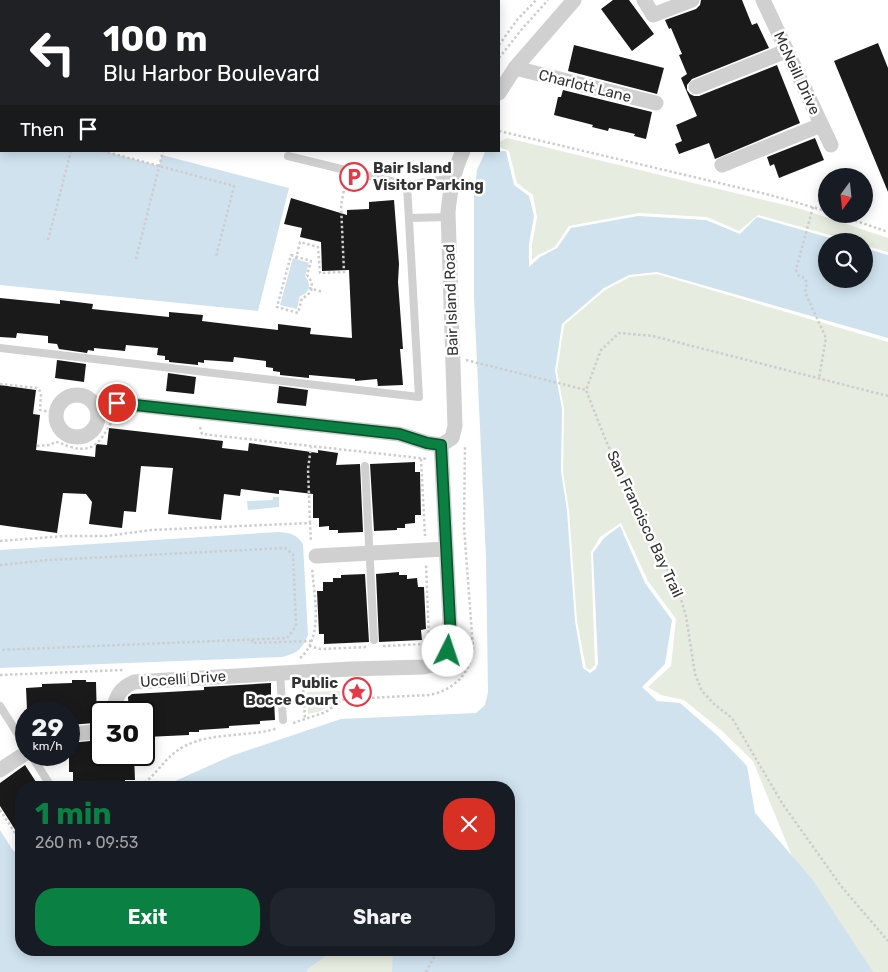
<!DOCTYPE html>
<meta charset="utf-8">
<style>
body{margin:0;font-family:Rubik,sans-serif;background:#20242c;color:#f1f3f6;height:100vh;display:flex;flex-direction:column;font-size:19px;white-space:nowrap}
*{box-sizing:border-box;margin:0}
p{font-size:16px;color:#9ea1a6}
.icon{flex:none;width:28px;height:28px;fill:none;stroke:currentColor;stroke-width:2;stroke-linecap:round;stroke-linejoin:round}
.map{position:relative;flex:1;overflow:hidden}
.panel{position:absolute;left:15px;top:781px;width:500px;height:175px;display:flex;flex-direction:column;background:#171b24;border-radius:20px;box-shadow:0 2px 12px #0003}
.panel>*{flex:none}
.guide{position:absolute;left:0px;top:0px;width:500px;height:152px;box-shadow:0 2px 12px #0003;background:#202124;color:#fff;overflow:hidden}
.needle{width:32px;rotate:195deg}
.buttons{position:absolute;left:818px;top:168px;display:grid;gap:10px}
.buttons a{display:grid;place-items:center;width:55px;height:55px;border-radius:50%;background:#171b24;box-shadow:0 2px 12px #0003;font-size:25px}
.speed{position:absolute;left:15px;top:701px;display:flex;gap:10px;font-size:25px;font-weight:700;text-align:center}
.speed>*{display:grid;place-content:center;width:65px;height:65px;border-radius:50%;background:#171b24;box-shadow:0 2px 12px #0003;line-height:1}
.speed small{font-size:12px;font-weight:400}
.speed .limit{border:2px solid #111;border-radius:8px;background:#fff;color:#111}
.pin{position:absolute;display:grid;place-items:center;width:42px;height:42px;color:#fff;margin:-21px;border:2px solid #fff;border-radius:50%;box-shadow:0 1px 5px #0007}
.me{position:absolute;width:55px;margin:-28px;rotate:4deg;stroke-linejoin:round;filter:drop-shadow(0 0 4px #0008)}
.turn{display:flex;align-items:center;gap:18px;height:105px;padding:0 20px;font-size:22px}
.turn .icon{width:65px;height:65px;stroke-width:2.5}
.turn b{display:block;font-size:35px;line-height:42px}
.then{display:flex;align-items:center;height:48px;padding:0 20px;background:#0003;gap:10px;font-size:19px}
.round{display:grid;place-items:center;flex:none;width:52px;height:52px;border-radius:20px;background:#20242c}
.summary{display:flex;align-items:center;justify-content:space-between;height:85px;padding:0 20px}
h1{font-size:30px;font-weight:700;line-height:38px;color:#0b8043}
.button{display:flex;gap:10px;margin-top:auto;padding:10px 20px}
.button a{flex:1;height:58px;border-radius:20px;background:#0b8043;color:#fff;font-size:20px;font-weight:700;line-height:58px;text-align:center}
.button a+a{background:#20242c;color:#f1f3f6}
.map>svg:first-child{display:block}
.green{fill:#e6ecdf}
.water{fill:#cfe2ee}
.building{fill:#1a1a1a}
.lines{fill:none;stroke-linecap:round;stroke-linejoin:round}
.path{stroke:#cdcdcd;stroke-width:2.5;stroke-dasharray:2.5 2.5;stroke-linecap:butt}
.service{stroke:#d0d0d0;stroke-width:8}
.minor{stroke:#d0d0d0;stroke-width:15}
.route-casing{stroke:#07532c;stroke-width:12}
.route{stroke:#0b8043;stroke-width:9}
.labels{text-anchor:middle;dominant-baseline:central;stroke-width:5;stroke-linejoin:round;paint-order:stroke}
.street-label{font-size:15px;fill:#333;stroke:#fff}
.poi-label{font-size:15px;font-weight:bold;fill:#333;stroke:#fff;text-anchor:start}
</style>
<div class="map">
<svg width="888" height="972" viewBox="0 0 888 972">
<rect width="100%" height="100%" fill="#fff"/>
<!-- green -->
<path class="green" d="M507,138L801,209L888,238V252L864,245V241H851L758,215L739,231L707,217L639,213L569,226L555,247L538,255L532,260V245L537,217L533,195L517,183L509,151L499,147V142Z
M657,274L888,342V972H854L824,934L753,761L721,730L684,700L661,695L648,687L671,666L676,619L648,581L621,523L600,537L591,552L595,665L590,670L586,668L577,621L569,511L563,472L564,409L557,371L564,325L605,290L630,277Z
M340,691V699L321,711L308,714L307,692Z
M335,950H481L531,972H307L308,969Z"/>
<!-- water -->
<path class="water" d="M271,0H487L275,1Z
M0,124L1,151H103L159,166L162,155L289,188L258,311L0,285Z
M506,151L514,185L529,196L534,216L529,244V267L540,257L557,248L571,228L638,216L706,220L740,234L757,217L841,241H826V279H864V248L888,255V338L657,272L629,275L604,288L562,324L555,371L562,409L561,471L567,511L575,621L583,668L590,673L596,669L598,664L593,553L604,538L620,526L645,583L672,620L665,664L642,687L657,701L680,703L718,736L747,766L755,813L812,879L873,972H392L393,950H509V788L162,787L231,756L341,719L476,713L485,705L488,692L486,558L474,297V194L477,170L485,152Z
M293,258L309,263L305,276C311,284 311,292 300,296L297,309L280,305Z
M273,497H279V507L248,510L247,501L273,500Z
M279,532C291,533 296,534 303,544L308,635C301,650 298,653 282,657L0,668V550Z
M0,830L12,849L21,858V950H335L308,969L307,972H0Z"/>
<!-- building -->
<path class="building" d="M613,0H629L654,34L632,51L601,9Z
M701,0H742L752,25L757,23L769,48L692,79L687,85V90L690,94L694,96H699L777,65L800,123L715,159L709,143L679,154L675,144L682,141L676,125L697,116L681,78L687,74L679,55L682,54L671,28L669,29L665,20L696,9L700,5Z
M878,43L888,68V192L834,61Z
M574,45L664,68L657,94L568,71Z
M563,90L652,112L646,139L634,136L635,134L609,128L608,131L592,127L593,125L554,115L558,97H561Z
M815,138L824,160L779,178L774,164L770,166L767,157Z
M291,198L347,215V210L369,209V202L394,200L399,264L398,282L403,349H400L403,385L378,386L377,379L355,381V379L309,375V378L280,375V372L273,371V368L266,367V361L234,357L233,362L204,360V363L198,362V365L169,362V360H165V356L157,355L158,348L126,345L125,351L94,348V351L88,350L87,353L59,349L57,344L48,343V336L17,333L16,338L0,337V298L60,304V300L93,304L92,309L169,317V312L203,315L202,321L278,330V324L311,328L310,334L352,338L349,270L322,271L321,242L300,237L302,228L284,224Z
M57,360L86,364L84,382L55,378Z
M168,373L196,377L194,394L166,391Z
M0,385L36,390L33,414L40,415L36,450L95,457L96,444L107,445L109,428L223,441L222,448L248,451L249,443L318,453V450L338,453L336,465L360,464L363,532L338,533V530H329V526L319,527V518H313V494L279,490V494L241,489L240,496L224,494L221,520L168,514L173,468L141,466L136,512L124,511L122,528L89,524L92,502L86,494L63,493L57,533L0,525Z
M279,386L308,390L306,406L277,403Z
M415,462V472H420L421,515H415V523L405,524V528H397V530L374,531L370,464Z
M399,572V575H407V579L417,578L418,587H424L426,629L421,630L422,640L379,642L376,574Z
M365,574L369,642L324,644V634H319L317,591H323V582H333V578H341V575Z
M72,680H86V682H96L97,721L94,723L69,725V712H30V709L27,710L26,688L42,687V684L72,683Z
M271,683V699H274L275,720L260,721V724L229,726V728L199,730V732H189V735L146,737V733H144V712H129L128,697L132,694L204,690V687Z
M101,740V755H134L135,780H125V783L82,785V781L73,782V772H69V743Z
M25,765L40,788H21V839L0,806V783Z"/>
<g class="lines">
<!-- path -->
<path class="path" d="M241,0L246,1
M495,1L496,0
M499,45L517,20L536,0
M499,58L522,29L548,0
M0,124H1
M499,131L770,195L826,211
M103,151L234,186L216,257
M813,207L796,270L799,276L805,278L807,283L805,292L826,338L819,378
M836,214L888,232
M48,240L71,151
M291,255L311,261L307,275C315,284 313,294 302,298L298,313L277,307Z
M136,259L163,151
M296,259L300,242L318,247L320,273L344,272L341,205L346,180
M309,288L323,292
M466,360L586,390
M0,384L37,388L39,389L41,394L40,410L56,413
M888,396L653,336L619,333L601,350L586,390L606,441L680,596L686,616L695,674L702,691L714,704L732,718L782,803L841,886L888,941
M200,427L202,434L428,459
M37,446L50,445L55,442C61,442 65,446 71,447C97,455 103,435 114,418
M421,459L425,536
M310,523L308,469L311,447
M0,541L64,536H107L151,530L310,523L311,542
M0,565L48,560L285,548L293,554L296,626L287,638L0,650
M252,640V643L312,641
M309,646L321,649L368,647
M383,646L425,644L429,641L426,564
M300,658C324,638 314,595 312,568
M0,675L123,670
M303,685L305,719
M293,723L326,712L342,700L346,699L430,695C455,689 470,674 473,648L464,527L465,445
M136,788C155,779 164,757 183,747C212,731 248,738 278,728
M0,810L21,842
M426,972L438,950"/>
<!-- service -->
<path class="service" d="M288,156L407,185L453,178
M409,218L449,217
M0,348L419,397L407,185
M365,466L374,640
M280,673L283,720
M0,706L26,747
M31,755L52,788"/>
<!-- minor -->
<path class="minor" d="M104,0L108,1
M644,0L653,15L692,0
M763,0L831,145
M515,68L656,103
M696,87L786,51
M499,93L515,68L574,0
M722,165L821,125
M56 416a21 21 0 1 1 42 0a21 21 0 1 1-42 0Z
M97,408L117,403L399,434L427,443L441,445
M441,445L452,438L455,426L448,212C450,191 454,170 463,151
M316,556L446,549
M112,712C117,697 118,689 134,682L350,669L424,667L436,664L443,660L448,651L451,642L441,445
M69,734L97,732L101,729
M0,770L26,753"/>
</g>
<g class="lines">
<defs>
<path id="route" d="M117,403L399,434L427,443L441,445L451,642L448,651"/>
</defs>
<!-- route casing -->
<use href="#route" class="route-casing"/>
<!-- route -->
<use href="#route" class="route"/>
</g>
<!-- icons -->
<defs>
<symbol id="parking-ring" viewBox="-11 -11 22 22"><circle r="9.5" fill="#fff" stroke="#e63946" stroke-width="1.5"/><path d="M-3.5-5.5H1a3.5 3.5 0 0 1 0 7H-1V5.5H-3.5ZM-1-3.4V-.6H.8a1.4 1.4 0 0 0 0-2.8Z" fill="#e63946"/></symbol>
<symbol id="sight-ring" viewBox="-11 -11 22 22"><circle r="9.5" fill="#fff" stroke="#e63946" stroke-width="1.5"/><path d="M0-6L1.8-2.2L6-1.7L2.9 1.2L3.7 5.4L0 3.3L-3.7 5.4L-2.9 1.2L-6-1.7L-1.8-2.2Z" fill="#e63946"/></symbol>
</defs>
<g fill-rule="evenodd">
<use href="#parking-ring" x="338" y="161" width="32" height="32"/>
<use href="#sight-ring" x="341" y="676" width="32" height="32"/>
</g>
<g class="labels">
<!-- street labels -->
<g class="street-label">
<text transform="translate(797 73) rotate(65)">McNeill Drive</text>
<text transform="translate(585 86) rotate(14)">Charlott Lane</text>
<text transform="translate(451 300) rotate(-92)">Bair Island Road</text>
<text transform="translate(645 524) rotate(65)">San Francisco Bay Trail</text>
<text transform="translate(183 679) rotate(-4)">Uccelli Drive</text>
</g>
<!-- poi labels -->
<g class="poi-label">
<text x="373" y="168">Bair Island<tspan x="373" dy="17">Visitor Parking</tspan></text>
<text x="338" y="683" text-anchor="end">Public<tspan x="338" dy="17">Bocce Court</tspan></text>
</g>
</g>
</svg>
<div class="buttons">
<a><svg class="needle" viewBox="-14 -14 28 28"><path d="M0-13l5 13h-10z" fill="#e53935"/><path d="M0 13l5-13h-10z" fill="#9ea1a6"/></svg></a>
<a><svg class="icon" aria-label="search" viewBox="0 0 24 24"><circle cx="10" cy="10" r="6"/><path d="M15 15l6 6"/></svg></a>
</div>
<div class="speed"><div>29<small>km/h</small></div><div class="limit">30</div></div>
<div class="pin" style="left:117px;top:403px;background:#d93025"><svg class="icon" aria-label="arrive" viewBox="0 0 24 24"><path d="M6 21V4h12l-3 4 3 4H6"/></svg></div>
<svg class="me" style="left:448px;top:651px" viewBox="-20 -20 40 40"><circle r="19" fill="#fff"/><path d="M0-13L10 11 0 6-10 11z" fill="#0b8043"/></svg>
<div class="guide">
<div class="turn"><svg class="icon" aria-label="left" viewBox="0 0 24 24"><path d="M17 20v-9H6M10 6l-5 5 5 5"/></svg><div><b>100 m</b>Blu Harbor Boulevard</div></div>
<div class="then">Then<svg class="icon" aria-label="arrive" viewBox="0 0 24 24"><path d="M6 21V4h12l-3 4 3 4H6"/></svg></div>
</div>
<section class="panel">
<div class="summary"><div><h1>1 min</h1><p>260 m · 09:53</p></div><a class="round" style="background:#d93025;color:#fff"><svg class="icon" aria-label="close" viewBox="0 0 24 24"><path d="M6 6l12 12M18 6L6 18"/></svg></a></div>
<div class="button"><a>Exit</a><a>Share</a></div>
</section>
</div>
